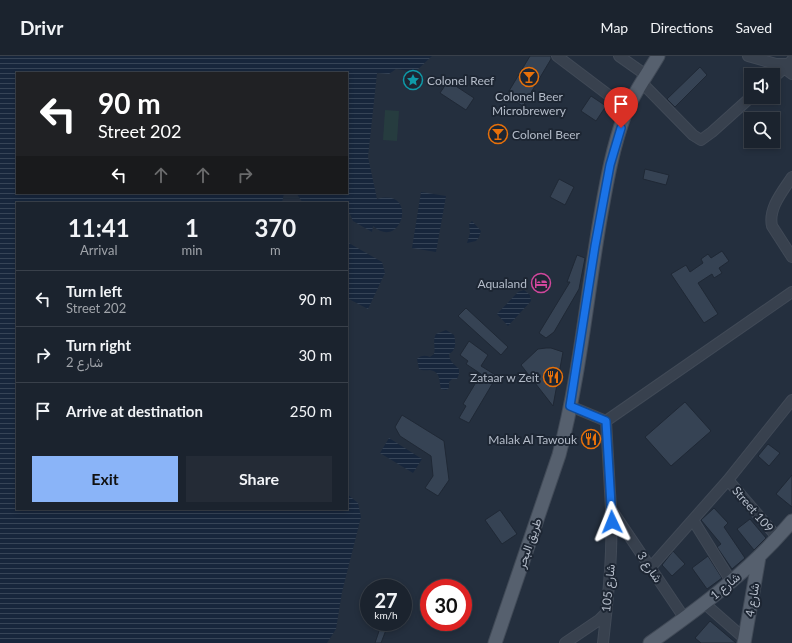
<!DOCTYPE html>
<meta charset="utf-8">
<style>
body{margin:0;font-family:Lato,Vazirmatn,sans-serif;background:#242b36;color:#f1f3f6;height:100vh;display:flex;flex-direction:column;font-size:15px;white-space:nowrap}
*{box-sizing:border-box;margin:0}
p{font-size:13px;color:#a0a4aa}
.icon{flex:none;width:22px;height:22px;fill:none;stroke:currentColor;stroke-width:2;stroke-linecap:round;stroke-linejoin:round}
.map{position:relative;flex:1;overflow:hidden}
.panel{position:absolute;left:16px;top:146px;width:332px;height:308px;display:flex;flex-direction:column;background:#1b232e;border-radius:0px;box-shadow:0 2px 6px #0003,0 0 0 1px #39404a}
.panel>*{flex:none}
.guide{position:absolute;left:16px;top:16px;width:332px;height:122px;border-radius:0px;box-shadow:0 2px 6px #0003,0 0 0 1px #39404a;background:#202124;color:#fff;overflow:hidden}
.fabs{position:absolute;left:744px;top:12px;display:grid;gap:8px}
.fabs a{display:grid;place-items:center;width:36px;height:36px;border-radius:0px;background:#1b232e;box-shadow:0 2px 6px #0003,0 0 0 1px #39404a;font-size:20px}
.speed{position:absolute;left:360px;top:523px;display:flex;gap:8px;font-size:20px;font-weight:700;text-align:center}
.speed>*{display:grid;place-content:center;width:52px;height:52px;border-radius:50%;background:#1b232e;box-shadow:0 2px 6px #0003,0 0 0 1px #39404a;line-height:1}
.speed small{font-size:10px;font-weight:400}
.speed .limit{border:6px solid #d22;background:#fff;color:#111}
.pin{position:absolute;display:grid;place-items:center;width:34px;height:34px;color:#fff;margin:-41px -17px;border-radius:50% 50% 50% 0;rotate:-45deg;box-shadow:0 0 4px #0007}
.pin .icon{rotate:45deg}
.me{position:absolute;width:44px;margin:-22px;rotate:358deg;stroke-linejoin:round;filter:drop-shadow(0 0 3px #0008)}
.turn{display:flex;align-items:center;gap:14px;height:84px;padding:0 16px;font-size:18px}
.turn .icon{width:52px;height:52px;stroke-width:2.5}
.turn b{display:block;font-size:28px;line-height:34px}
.lanes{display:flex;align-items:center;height:38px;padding:0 16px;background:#0003;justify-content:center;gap:20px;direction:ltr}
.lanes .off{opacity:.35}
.eta{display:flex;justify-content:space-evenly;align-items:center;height:68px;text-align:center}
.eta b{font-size:24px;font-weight:700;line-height:28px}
.cta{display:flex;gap:8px;margin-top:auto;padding:8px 16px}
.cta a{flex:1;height:46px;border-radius:0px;background:#8ab4f8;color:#111;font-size:16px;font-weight:700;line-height:46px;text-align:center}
.cta a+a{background:#242b36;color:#f1f3f6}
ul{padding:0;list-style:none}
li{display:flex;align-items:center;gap:12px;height:56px;padding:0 16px;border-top:1px solid #39404a}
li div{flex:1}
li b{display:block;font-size:15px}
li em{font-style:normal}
header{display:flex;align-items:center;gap:24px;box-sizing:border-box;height:56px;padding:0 20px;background:#1b232e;border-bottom:1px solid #39404a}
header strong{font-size:19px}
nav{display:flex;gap:22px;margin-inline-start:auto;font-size:14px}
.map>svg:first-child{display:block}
.pitch{fill:#263c3f}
.water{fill:url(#water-rules)}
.building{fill:#364354;stroke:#1f2835}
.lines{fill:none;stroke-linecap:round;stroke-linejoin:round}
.minor-casing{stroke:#414a57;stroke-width:12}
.major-casing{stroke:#414a57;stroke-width:15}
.minor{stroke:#38414e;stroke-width:10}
.major{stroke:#56606e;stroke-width:13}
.route-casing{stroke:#114b97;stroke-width:10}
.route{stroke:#1a73e8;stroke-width:7}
.labels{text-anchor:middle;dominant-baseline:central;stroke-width:4;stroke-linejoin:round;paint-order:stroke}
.poi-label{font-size:12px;fill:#b4bcc9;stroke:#1d2633;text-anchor:end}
.street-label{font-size:12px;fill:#b4bcc9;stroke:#1d2633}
</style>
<header>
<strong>Drivr</strong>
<nav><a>Map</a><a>Directions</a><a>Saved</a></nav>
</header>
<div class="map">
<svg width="792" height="587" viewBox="0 0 792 587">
<defs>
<pattern id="water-rules" width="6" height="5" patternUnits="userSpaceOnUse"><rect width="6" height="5" fill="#17263c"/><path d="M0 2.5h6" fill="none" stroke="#364457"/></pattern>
</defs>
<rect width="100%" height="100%" fill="#242f3e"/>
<!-- pitch -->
<path class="pitch" d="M385,54L399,55L397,85L383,84Z"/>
<!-- water -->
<path class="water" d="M0,0H432L415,16L396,13L389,18L377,17L368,101L377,143C419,131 402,196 373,170L372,176L353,165L350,158H347V147H303L296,137H347V17H17V137H284L282,147H17V453H347V438L358,447L361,461L342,536L336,573L327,587H0Z
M421,136L446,140L436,196L412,192Z
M472,165L481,175L479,181L476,185L467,187L470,177L469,168Z
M347,186L382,206L385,217L368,253L347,242Z
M524,234L530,239L531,245L508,270L497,258L518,236Z
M446,274L454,279C456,287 456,294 449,298C449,305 454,308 459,313V318L457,323H452L449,326V332L446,334L441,333C439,325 441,316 430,314C426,314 423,315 419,313L417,303C421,299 425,299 430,301L434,298C436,291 432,285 436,278Z
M389,382L422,403L413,417L380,397Z"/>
<!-- building -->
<path class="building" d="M530,0H551V3L523,50L506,40Z
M700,11L707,19L675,51L667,43Z
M448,25L474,42L466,54L440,37Z
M591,40L606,50L596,65L581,55Z
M645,113L669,119L666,129L643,123Z
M559,123L574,131L565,149L550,141Z
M722,195L729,205L719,212L722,217L714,222L712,218L698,227L718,258L704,267L671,218L686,209L690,216L703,207L701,203L708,198L711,202Z
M577,199L585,202L579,233L554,276L546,282L539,277L570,226H567Z
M466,252L508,291L501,299L458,260Z
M469,285L488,299L481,310L497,320L469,367L459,362L466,350L463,348L481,318L466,308L468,305L460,299Z
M546,292H551L563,296L553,350L521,309L538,293Z
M685,346L711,375L671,410L645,381Z
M402,359L444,385L449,424L438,440L425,432L433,420L431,400L400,380L395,371Z
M768,388L780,397L769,410L758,400Z
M792,419V451L776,438Z
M714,452L728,467L724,471L745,502L732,513L717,491L721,488L701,464Z
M500,454L517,478L502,488L485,464Z
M750,463L766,482L754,494L737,473Z
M673,495L685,508L672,520L662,509Z
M708,500L722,522L707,533L692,512Z
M710,565L736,587H701L695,582Z
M380,572L386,574L381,587H375Z"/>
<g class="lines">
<defs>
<path id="minor" d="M557,0L627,53
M619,0L646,19
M748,0L776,8H789L792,4
M784,12L792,18
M773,22L789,8
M642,27L693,79L701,84L712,76L751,41
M792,121C783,135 768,152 772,170L792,201
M570,350L606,365
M606,365L792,236
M606,365L611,453L685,563
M728,424L778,482
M693,464L731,525
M651,511L728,424L792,344
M704,547L745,583
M565,587L599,564L606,557
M603,587C608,542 613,498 611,453"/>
<path id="major" d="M495,587L559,399C580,320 587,238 601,158C607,124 613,90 625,58C633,38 647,19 658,0
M650,587C701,551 752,513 792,465
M744,587L759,501"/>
</defs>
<!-- minor casing -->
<use href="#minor" class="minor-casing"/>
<!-- major casing -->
<use href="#major" class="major-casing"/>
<!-- minor -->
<use href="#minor" class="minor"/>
<!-- major -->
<use href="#major" class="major"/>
</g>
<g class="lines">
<defs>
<path id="route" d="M612,466L606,365L570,350L595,190L610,109L621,72"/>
</defs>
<!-- route casing -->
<use href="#route" class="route-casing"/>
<!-- route -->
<use href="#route" class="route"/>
</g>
<!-- icons -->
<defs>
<symbol id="bar-ring" viewBox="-11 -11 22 22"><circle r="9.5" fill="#1d2633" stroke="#e8710a" stroke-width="1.5"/><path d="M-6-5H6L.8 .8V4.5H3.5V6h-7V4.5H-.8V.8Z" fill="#e8710a"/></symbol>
<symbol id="sight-ring" viewBox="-11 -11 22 22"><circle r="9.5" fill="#1d2633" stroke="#0f9aa8" stroke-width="1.5"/><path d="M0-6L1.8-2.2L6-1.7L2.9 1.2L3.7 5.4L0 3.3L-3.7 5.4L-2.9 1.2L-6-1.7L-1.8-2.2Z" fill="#0f9aa8"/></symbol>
<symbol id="hotel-ring" viewBox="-11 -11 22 22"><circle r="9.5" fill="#1d2633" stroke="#d1479c" stroke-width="1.5"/><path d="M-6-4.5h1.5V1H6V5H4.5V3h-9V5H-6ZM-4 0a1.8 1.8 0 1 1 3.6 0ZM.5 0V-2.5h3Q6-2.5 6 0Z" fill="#d1479c"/></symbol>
<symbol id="restaurant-ring" viewBox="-11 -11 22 22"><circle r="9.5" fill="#1d2633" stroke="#e8710a" stroke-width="1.5"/><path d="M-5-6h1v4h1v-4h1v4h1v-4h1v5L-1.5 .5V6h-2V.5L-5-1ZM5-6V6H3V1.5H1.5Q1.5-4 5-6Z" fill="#e8710a"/></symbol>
</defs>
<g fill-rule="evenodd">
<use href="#bar-ring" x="518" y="10" width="22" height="22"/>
<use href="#sight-ring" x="402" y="13" width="22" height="22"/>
<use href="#bar-ring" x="487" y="67" width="22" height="22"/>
<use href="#hotel-ring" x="530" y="216" width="22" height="22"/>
<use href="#restaurant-ring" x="542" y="310" width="22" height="22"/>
<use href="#restaurant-ring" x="580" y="372" width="22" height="22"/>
</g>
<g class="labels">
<!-- poi labels -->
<g class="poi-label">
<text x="427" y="24" text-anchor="start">Colonel Reef</text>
<text x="529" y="40" text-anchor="middle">Colonel Beer<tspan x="529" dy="14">Microbrewery</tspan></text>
<text x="512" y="78" text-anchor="start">Colonel Beer</text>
<text x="527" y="227">Aqualand</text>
<text x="539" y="321">Zataar w Zeit</text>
<text x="577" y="383">Malak Al Tawouk</text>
</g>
<!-- street labels -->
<g class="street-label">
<text transform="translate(753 453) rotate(49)">Street 109</text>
<text transform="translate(529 487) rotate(-71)">طريق البحر</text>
<text transform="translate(650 511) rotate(56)">شارع 3</text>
<text transform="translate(725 530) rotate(-40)">شارع 1</text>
<text transform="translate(608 532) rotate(-84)">شارع 105</text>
<text transform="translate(752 544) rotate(-80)">شارع 4</text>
</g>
</g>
</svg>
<div class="fabs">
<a><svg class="icon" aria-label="sound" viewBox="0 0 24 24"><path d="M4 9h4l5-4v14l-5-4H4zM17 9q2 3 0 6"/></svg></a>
<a><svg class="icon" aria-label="search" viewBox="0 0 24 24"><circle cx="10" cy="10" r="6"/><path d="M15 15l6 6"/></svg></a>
</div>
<div class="speed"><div>27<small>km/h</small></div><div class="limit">30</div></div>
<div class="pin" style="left:621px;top:72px;background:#d93025"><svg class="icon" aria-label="arrive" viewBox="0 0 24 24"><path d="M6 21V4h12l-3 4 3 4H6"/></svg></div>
<svg class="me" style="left:612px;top:466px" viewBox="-20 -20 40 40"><path d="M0-17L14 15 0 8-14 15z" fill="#1a73e8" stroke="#fff" stroke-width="4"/></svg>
<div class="guide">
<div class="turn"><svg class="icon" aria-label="left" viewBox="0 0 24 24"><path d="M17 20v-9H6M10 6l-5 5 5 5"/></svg><div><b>90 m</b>Street 202</div></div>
<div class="lanes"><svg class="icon" aria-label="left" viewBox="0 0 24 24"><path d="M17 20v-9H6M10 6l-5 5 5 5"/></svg><svg class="icon off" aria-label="ahead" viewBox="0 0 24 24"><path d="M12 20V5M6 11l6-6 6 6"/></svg><svg class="icon off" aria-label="ahead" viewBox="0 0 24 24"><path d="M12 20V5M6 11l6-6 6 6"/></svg><svg class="icon off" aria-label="right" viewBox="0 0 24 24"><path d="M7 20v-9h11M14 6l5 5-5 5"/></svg></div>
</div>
<section class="panel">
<div class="eta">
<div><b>11:41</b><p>Arrival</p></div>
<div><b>1</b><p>min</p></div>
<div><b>370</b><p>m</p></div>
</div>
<ul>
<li><svg class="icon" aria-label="left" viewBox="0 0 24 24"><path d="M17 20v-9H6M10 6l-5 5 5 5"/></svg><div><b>Turn left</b><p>Street 202</p></div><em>90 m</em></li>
<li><svg class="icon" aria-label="right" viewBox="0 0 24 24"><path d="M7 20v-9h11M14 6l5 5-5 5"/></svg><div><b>Turn right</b><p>شارع 2</p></div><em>30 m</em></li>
<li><svg class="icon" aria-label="arrive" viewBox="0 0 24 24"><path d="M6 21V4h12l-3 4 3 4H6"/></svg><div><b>Arrive at destination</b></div><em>250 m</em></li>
</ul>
<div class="cta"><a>Exit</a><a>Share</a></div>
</section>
</div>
